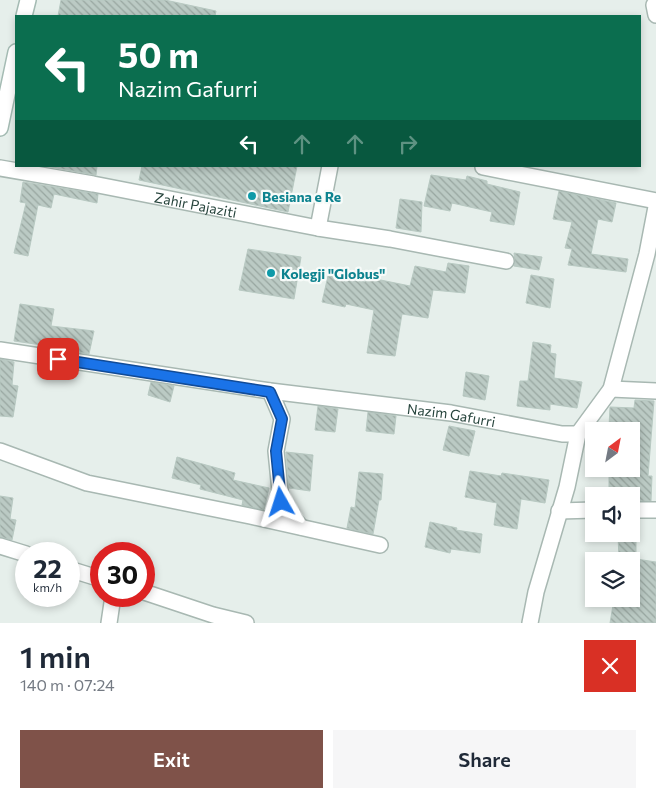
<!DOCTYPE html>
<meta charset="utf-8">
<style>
body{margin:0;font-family:Commissioner,sans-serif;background:#f6f6f7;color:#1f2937;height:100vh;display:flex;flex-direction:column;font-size:19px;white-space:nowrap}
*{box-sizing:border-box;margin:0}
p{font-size:16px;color:#747a83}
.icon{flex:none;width:28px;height:28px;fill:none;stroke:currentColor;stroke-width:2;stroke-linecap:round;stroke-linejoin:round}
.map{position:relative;height:623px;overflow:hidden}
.panel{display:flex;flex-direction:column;background:#fff;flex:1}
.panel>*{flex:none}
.guide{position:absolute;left:15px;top:15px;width:626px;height:152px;border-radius:0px;box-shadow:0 2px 8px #0003;background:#0b6e4f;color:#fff;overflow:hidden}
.needle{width:32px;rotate:32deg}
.fabs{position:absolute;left:585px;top:422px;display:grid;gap:10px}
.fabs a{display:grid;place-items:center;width:55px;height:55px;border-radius:0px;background:#fff;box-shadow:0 2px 8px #0003;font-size:25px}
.speed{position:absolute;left:15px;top:542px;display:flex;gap:10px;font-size:25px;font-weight:700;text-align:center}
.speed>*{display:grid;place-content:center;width:65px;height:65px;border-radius:50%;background:#fff;box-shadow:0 2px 8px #0003;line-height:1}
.speed small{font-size:12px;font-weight:400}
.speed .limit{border:8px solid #d22;background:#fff;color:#111}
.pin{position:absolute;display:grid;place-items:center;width:42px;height:42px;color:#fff;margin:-21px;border-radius:10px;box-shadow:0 2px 8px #0006}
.me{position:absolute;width:55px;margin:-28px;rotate:354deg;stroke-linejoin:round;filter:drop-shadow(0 0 4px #0008)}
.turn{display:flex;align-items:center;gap:18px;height:105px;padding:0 20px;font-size:22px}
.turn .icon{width:65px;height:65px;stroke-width:2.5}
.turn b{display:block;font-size:35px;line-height:42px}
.lanes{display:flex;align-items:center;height:48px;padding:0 20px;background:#0003;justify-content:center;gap:25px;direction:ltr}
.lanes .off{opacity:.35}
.round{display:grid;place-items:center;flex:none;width:52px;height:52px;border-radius:0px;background:#f6f6f7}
.head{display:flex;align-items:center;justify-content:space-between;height:85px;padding:0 20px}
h1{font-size:30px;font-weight:600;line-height:38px}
.cta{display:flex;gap:10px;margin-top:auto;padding:10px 20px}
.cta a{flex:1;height:58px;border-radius:0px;background:#7f5249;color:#fff;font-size:20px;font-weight:600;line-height:58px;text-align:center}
.cta a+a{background:#f6f6f7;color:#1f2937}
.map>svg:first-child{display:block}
.building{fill:url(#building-back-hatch);stroke:#b8c9c2}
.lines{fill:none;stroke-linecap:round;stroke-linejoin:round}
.minor-casing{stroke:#a8b8b2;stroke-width:18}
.secondary-casing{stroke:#a4bbb3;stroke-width:18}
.minor{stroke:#fff;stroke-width:15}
.secondary{stroke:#fff;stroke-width:15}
.route-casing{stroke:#114b97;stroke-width:12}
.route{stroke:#1a73e8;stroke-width:9}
.culture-dot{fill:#0f9aa8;stroke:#f7fbf9;stroke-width:2}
.labels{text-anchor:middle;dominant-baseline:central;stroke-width:4.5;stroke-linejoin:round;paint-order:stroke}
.culture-label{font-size:14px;font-weight:bold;fill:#0d838f;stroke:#f7fbf9;text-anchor:start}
.street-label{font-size:14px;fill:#24423a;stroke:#f7fbf9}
</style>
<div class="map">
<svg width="656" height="623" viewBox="0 0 656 623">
<defs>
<pattern id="building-back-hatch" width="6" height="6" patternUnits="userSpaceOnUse" patternTransform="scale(1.25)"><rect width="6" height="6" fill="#bbcac4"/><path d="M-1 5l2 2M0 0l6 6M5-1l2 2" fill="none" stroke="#98a6a0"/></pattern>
</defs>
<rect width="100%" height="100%" fill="#e6efeb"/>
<!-- building -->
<path class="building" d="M61,0H165L216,11L215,16H58Z
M45,166H97L96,175Z
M142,166H297L288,212L139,180Z
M431,175L466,180L467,176L487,181V184L520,192L514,225L490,221L492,212L452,203L450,211L424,206Z
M23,182L98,194L97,203L54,194L51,208L38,205L28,256L14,253L26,203L20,202Z
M559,191L616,203L612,222L598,219L591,254L628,259L626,272L568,265L572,249L565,248L572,222L553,219Z
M400,199L422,202L421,232L396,228Z
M248,249L301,257L294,299L239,290Z
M514,253L542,257L539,270L514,266L515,262Z
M448,263L469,266L465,293L433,290L428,318L402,314L395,356L367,353L374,310L346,304L345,307L322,302L328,276L365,282L366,277L410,286L415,266L446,272Z
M531,275L554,279L550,308L526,303Z
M20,304L54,309L51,326L94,331L89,354L62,349L63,348L14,341Z
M533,342L551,345L550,353L556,354L554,378L582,382L577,408L550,404V410L517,406L520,381H528Z
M0,359L14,362L12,385L18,386L13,417L0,416Z
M466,372L489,376L485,400L463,396Z
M151,382L174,386L170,402L148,395Z
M635,400L654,401L648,476H652L651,501H631V496H609V474H632L635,443H631V428L609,427L610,407L634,408Z
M318,406L338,409L335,432L315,430Z
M368,412L396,416L394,434L366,431Z
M449,426L475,431L469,456L443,450Z
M286,452L313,455L310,491L289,488Z
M177,457L235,473L233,480L269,488L264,510L242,505L243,500L200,489L201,485L172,478Z
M470,471L501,476L502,473L549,480L545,503L521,499L517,529L494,525L497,503L465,497Z
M359,472L383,474L381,500H379L373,534L347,528L351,507L355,508Z
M0,496L13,498L10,519L16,520L12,540L0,537Z
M430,522L457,528L456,530L482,534L480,553L451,549L450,553L425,547Z
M618,534H636V559L656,562V623H610L614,599H631V561H619Z"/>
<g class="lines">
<defs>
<g id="minor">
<path d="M656,2L654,5L656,15"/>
<path d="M483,167L656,201"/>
<path id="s1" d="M0,168L93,184L318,228L390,239L506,261"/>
<path d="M318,228L330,166"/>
<path id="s2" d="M0,350L270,391L451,413L562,434H578"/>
<path d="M611,389L656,391"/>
<path d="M270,391L282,419L276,451L281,501L284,508L301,527"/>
<path d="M0,451L87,483L250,516L380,545"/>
<path d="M631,510H656"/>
<path d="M559,511L594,510"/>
<path d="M0,546L26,554"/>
<path d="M69,569L101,579"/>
<path d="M144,592L213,615L246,623"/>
<path d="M109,623L113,596"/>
<path d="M530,623L536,592L567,487L578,434L611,389L647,254L656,207"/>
</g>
<path id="secondary" d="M24,16L28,0
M0,128L16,52"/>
</defs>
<!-- minor casing -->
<use href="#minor" class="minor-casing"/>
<!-- secondary casing -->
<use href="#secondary" class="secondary-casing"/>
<!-- minor -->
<use href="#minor" class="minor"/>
<!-- secondary -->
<use href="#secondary" class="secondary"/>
</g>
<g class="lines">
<defs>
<path id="route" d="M58,359L270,392L282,419L276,451L281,502"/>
</defs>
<!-- route casing -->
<use href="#route" class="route-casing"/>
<!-- route -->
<use href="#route" class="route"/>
</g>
<!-- markers -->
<g class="culture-dot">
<circle cx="252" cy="196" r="5"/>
<circle cx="271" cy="273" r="5"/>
</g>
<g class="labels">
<!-- culture labels -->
<g class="culture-label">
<text x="262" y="196">Besiana e Re</text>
<text x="281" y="273">Kolegji "Globus"</text>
</g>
<!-- street labels -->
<g class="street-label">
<text stroke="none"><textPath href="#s1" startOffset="199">Zahir Pajaziti</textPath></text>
<text stroke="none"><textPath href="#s2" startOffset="456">Nazim Gafurri</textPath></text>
</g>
</g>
</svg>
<div class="fabs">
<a><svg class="needle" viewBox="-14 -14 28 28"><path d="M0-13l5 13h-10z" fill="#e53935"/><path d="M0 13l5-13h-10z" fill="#747a83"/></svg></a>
<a><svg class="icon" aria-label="sound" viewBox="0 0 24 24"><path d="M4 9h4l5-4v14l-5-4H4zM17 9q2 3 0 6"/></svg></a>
<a><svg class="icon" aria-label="layers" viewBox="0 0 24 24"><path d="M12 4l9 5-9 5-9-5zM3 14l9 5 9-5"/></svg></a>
</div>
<div class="speed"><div>22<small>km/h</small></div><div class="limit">30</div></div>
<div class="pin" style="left:58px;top:359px;background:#d93025"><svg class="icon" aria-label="arrive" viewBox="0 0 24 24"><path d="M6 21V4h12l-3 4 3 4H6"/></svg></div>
<svg class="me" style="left:281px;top:502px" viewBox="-20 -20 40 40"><path d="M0-17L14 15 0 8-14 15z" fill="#1a73e8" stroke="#fff" stroke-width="4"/></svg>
<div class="guide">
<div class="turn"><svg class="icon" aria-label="left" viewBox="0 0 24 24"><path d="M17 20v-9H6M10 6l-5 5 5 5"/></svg><div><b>50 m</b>Nazim Gafurri</div></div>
<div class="lanes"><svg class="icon" aria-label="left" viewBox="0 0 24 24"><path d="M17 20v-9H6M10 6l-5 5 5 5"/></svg><svg class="icon off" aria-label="ahead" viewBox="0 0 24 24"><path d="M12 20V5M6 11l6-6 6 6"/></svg><svg class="icon off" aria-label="ahead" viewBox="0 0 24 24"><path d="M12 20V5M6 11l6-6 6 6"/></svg><svg class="icon off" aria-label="right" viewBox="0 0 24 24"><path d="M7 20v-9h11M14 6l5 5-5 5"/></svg></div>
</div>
</div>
<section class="panel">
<div class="head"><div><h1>1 min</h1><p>140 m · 07:24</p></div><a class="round" style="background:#d93025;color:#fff"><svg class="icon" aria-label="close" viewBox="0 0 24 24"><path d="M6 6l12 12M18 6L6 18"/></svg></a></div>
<div class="cta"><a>Exit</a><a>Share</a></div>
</section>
